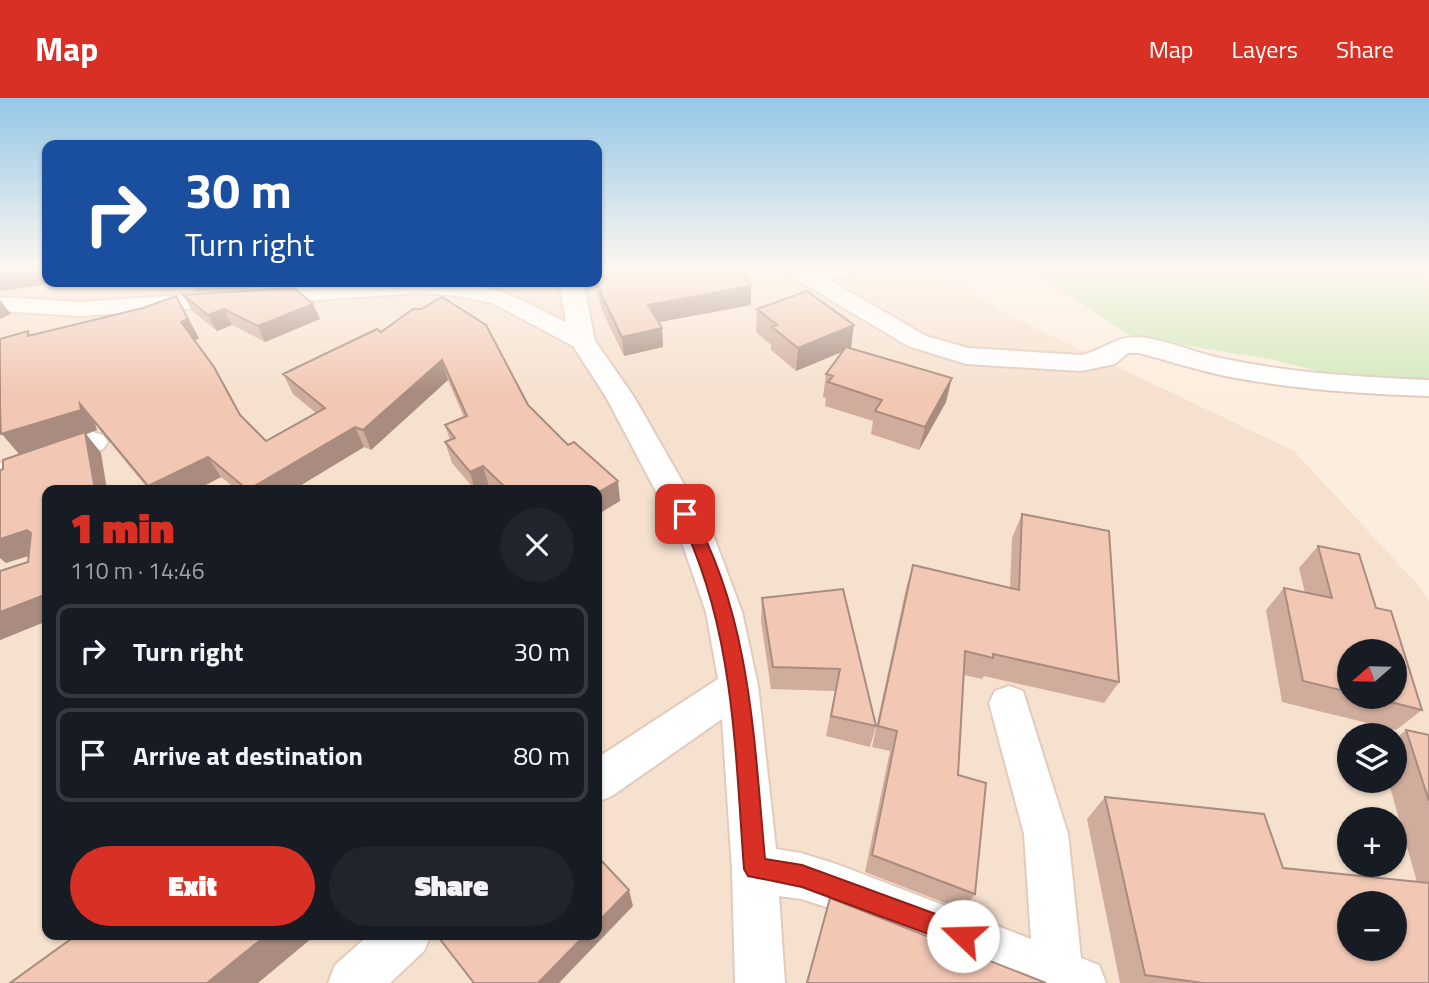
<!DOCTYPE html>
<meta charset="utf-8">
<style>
body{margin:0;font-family:"Titillium Web",sans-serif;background:#20242c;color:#f1f3f6;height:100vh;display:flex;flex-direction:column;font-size:26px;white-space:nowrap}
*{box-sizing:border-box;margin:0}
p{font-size:23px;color:#9ea1a6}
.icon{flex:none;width:38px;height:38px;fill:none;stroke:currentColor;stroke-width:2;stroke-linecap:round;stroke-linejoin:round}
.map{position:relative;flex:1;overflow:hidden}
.details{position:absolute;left:42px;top:387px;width:560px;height:455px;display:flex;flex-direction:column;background:#171b24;border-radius:14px;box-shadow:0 2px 5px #0004}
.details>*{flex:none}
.guide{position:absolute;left:42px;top:42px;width:560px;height:147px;border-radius:14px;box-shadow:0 2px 5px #0004;background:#1a4fa0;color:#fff;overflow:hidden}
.needle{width:46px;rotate:250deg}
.tools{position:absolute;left:1337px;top:541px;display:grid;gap:14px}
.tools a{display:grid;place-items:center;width:70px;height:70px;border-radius:50%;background:#171b24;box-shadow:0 2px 5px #0004;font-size:35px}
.pin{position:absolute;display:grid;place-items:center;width:60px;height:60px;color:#fff;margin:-30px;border-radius:14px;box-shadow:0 4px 10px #0006}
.me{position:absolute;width:77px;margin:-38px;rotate:291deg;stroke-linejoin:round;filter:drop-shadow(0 0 5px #0008)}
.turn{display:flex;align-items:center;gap:24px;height:147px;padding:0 28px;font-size:32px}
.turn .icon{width:91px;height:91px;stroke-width:2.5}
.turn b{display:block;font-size:49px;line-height:60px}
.round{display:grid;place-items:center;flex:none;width:74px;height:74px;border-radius:37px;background:#20242c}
.head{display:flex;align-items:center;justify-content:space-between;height:119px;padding:0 28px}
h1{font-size:42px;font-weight:800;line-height:52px;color:#d93025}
.button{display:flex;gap:14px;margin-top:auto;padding:14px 28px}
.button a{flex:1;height:80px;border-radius:42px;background:#d93025;color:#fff;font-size:28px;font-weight:800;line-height:80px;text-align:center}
.button a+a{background:#20242c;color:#f1f3f6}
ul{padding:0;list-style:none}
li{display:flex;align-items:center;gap:21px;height:94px;margin:0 14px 10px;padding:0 14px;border:4px solid #363941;border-radius:14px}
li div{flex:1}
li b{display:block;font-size:26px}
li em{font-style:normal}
header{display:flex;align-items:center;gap:42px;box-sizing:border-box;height:98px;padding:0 35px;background:#d93025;color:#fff}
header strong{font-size:33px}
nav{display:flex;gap:38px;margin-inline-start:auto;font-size:24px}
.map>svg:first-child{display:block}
.residential{fill:#f6e1cf;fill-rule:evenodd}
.green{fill:#d3e9bd}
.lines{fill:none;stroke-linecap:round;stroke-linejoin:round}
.minor-casing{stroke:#e2cbbd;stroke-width:4}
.minor{fill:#fff;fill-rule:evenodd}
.wall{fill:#d0ac9c;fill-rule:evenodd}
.shaded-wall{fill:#a98c7f}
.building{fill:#f2c8b5;stroke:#a98c7f;stroke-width:2;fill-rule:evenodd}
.route{fill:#d93025;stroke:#8d1f18;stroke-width:2}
</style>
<header>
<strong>Map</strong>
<nav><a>Map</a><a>Layers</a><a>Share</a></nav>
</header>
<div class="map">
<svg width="1429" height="885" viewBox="0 0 1429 885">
<rect width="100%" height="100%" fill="#fceede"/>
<!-- residential -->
<path class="residential" d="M0,169H47V184H597V169H931L1010,218L1294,353L1422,491L1429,503V885H0ZM47,392H597V836H47ZM1349,553H1395V598H1349ZM1349,637H1395V682H1349ZM1349,721H1395V766H1349ZM1349,805H1395V850H1349Z"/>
<!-- green -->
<path class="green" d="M1026,169H1413L1429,182V290L1415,296L1269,261L1133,239Z"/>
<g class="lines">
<defs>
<path id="minor" d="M781,169H809L813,172L823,169H859L856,174L830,182L926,238L968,250L1081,257C1102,253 1114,239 1136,239C1163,240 1197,256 1225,261C1292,275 1361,279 1429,282V298C1360,296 1289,291 1221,277C1194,271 1166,262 1139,255H1128L1115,266L1081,273L966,266L908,248L784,174Z
M376,184H456L499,192L566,224L559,184H583L595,243L634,299L714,439L742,514L758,588L776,751L801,755L839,767L1031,841L1024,736L989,605L995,593L1009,588L1023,593L1068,736L1081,860L1099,867L1106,885H1019L839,813L801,801L779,798L785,885H735L732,771L722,621L612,698L597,704V660L718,581L706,514L680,439L606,299L573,248L492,205L451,197L418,195L80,218L0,213V199L80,204Z
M93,334L103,337L108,344L103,351L0,387V365Z
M370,836H431L424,853L390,885H328L335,867Z"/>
</defs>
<!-- minor casing -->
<use href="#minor" class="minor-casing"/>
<!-- minor -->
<use href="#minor" class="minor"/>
</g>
<!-- wall -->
<path class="wall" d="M627,170L751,207L659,224L662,230L663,249L624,258L604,217L593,184H597Z
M191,184H278L280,188L196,194Z
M183,197L313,206L320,221L265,244L232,227L217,233L192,213Z
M143,210L199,240L195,243L241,318L266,343L316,315L293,296L283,276L377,231L528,307L620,403L597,392H493L489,388L480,392H475L452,365L445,344L450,342L445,327L464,319L448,282L371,352L364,349L293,392H237L221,379L196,392H149L95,326L97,332L86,336L101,355L47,523L0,542V473L28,464L29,458L6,465L0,460V372L41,349L19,356L2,336H0V241L28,233L31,237Z
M757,211L851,250L946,304L919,352L871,336L873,323L825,308L826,300L823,299L826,276L842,254L796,273L771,252V247L756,234Z
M1022,416L1119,584L1104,605L984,578L982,581L964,577L958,677L975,796L963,812L865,774L890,653L872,649L906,490L913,467L1010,490L1012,440Z
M1318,448L1376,510L1422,612L1396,632L1282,604L1266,512L1284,490L1305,495L1299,470ZM1349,553L1395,598H1349Z
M843,491L876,628L870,649L826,638L835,593L771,591L761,523L762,500Z
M1406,632L1429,637V885H1120L1087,721L1105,699L1283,770L1417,784L1388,682H1395V641Z
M830,800L1046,885H806Z"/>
<!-- shaded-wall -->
<path class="shaded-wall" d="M47,170V184H63L0,193V176Z
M751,188V207L649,226L648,207Z
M176,198L199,240L192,244L181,224Z
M0,202L11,216L0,221Z
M313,206L320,221L265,244L258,228Z
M224,211L232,227L217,233L208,217Z
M854,227L851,250L796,273L798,250Z
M662,230L663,249L624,258L622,239Z
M442,262L448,282L371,352L363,332Z
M952,280L946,304L919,352L925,329Z
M80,306L95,326L97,332L86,336L101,355L107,392H95L85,336L19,356L2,336H0V310Z
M355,329L364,349L293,392H248Z
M208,359L221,379L196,392H151L148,388Z
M483,368L489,388L480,392H475L470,374Z
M618,383L620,403L597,417V395Z
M27,432L46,452L6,465L0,460V441Z
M47,496V523L0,542V514Z
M629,792L633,808L559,885H538L586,836H597V825Z
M268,836H309L312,840L258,885H207Z"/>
<!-- building -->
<path class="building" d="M0,169H47V170L0,176Z
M597,169H738L751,188L648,207L662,230L622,239L602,198L597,182Z
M294,190L313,206L258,228L224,211L208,217L183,197Z
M807,193L854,227L798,250L772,229L777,227L757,211Z
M176,198L188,221L181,224L214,269L240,317L266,343L325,310L283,276L377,231L381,234L413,211H421L442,199L486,227L528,307L568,347L574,344L618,383L597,395V392H508L483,368L470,374L445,344L455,340L445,327L467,318L442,262L363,332L355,329L248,392L208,359L148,388L80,306L81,312L1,336L0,310V241L28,233V238L143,210Z
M846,249L952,280L925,329L875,313L882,302L828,284L833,278L826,276Z
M85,334L95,392H47V496L0,514V473L28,464L31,435L27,432L0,441V372L3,371V362Z
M1022,416L1109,433L1119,584L993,556V560L965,553L958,677L986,685L975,796L872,757L897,633L878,628L913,467L1019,492Z
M1318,448L1359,456L1376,510L1391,513L1422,612L1367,598H1395V553H1349V594L1303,583L1284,490L1332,500Z
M843,491L876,628L831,618L840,571L773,569L762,500Z
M1406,632L1429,637V703Z
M1105,699L1264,716L1283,770L1429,785V885H1203L1145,877ZM1349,805H1395V850H1349Z
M597,758L629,792L597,825Z
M830,800L1046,885H807Z
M78,836H268L207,885H10Z
M436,836H586L538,885H474Z"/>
<!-- sky -->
<linearGradient id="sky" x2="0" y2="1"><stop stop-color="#93c7e7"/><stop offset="0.58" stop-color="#fef7f0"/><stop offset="1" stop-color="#fef7f0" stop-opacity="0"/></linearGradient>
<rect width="1429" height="293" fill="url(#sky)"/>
<!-- route -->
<path class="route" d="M685,411L691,413C751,518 754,643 765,761L802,767L963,826L971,830L974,838L971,846L963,849L802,789L748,778L744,771C735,651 734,526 678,416Z"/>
</svg>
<div class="tools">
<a><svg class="needle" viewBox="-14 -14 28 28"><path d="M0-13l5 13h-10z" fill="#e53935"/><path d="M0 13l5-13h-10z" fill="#9ea1a6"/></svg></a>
<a><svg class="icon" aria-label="layers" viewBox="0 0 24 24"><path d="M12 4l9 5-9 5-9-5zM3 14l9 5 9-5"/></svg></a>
<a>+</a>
<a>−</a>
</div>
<div class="pin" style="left:685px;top:416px;background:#d93025"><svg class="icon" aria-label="arrive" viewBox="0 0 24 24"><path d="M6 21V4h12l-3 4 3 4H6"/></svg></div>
<svg class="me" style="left:963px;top:838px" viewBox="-20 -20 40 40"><circle r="19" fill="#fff"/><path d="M0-13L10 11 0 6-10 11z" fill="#d93025"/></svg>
<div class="guide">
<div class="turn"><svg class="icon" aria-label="right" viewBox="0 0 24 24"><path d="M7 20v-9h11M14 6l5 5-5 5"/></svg><div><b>30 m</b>Turn right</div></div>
</div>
<section class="details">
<div class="head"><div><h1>1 min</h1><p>110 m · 14:46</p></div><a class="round"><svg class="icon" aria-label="close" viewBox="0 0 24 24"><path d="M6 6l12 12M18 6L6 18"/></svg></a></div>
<ul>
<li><svg class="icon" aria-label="right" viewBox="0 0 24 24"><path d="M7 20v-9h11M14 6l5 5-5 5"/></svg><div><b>Turn right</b></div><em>30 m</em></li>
<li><svg class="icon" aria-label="arrive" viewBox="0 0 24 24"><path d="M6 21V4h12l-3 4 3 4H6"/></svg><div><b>Arrive at destination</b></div><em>80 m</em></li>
</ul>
<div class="button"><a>Exit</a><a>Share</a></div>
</section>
</div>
